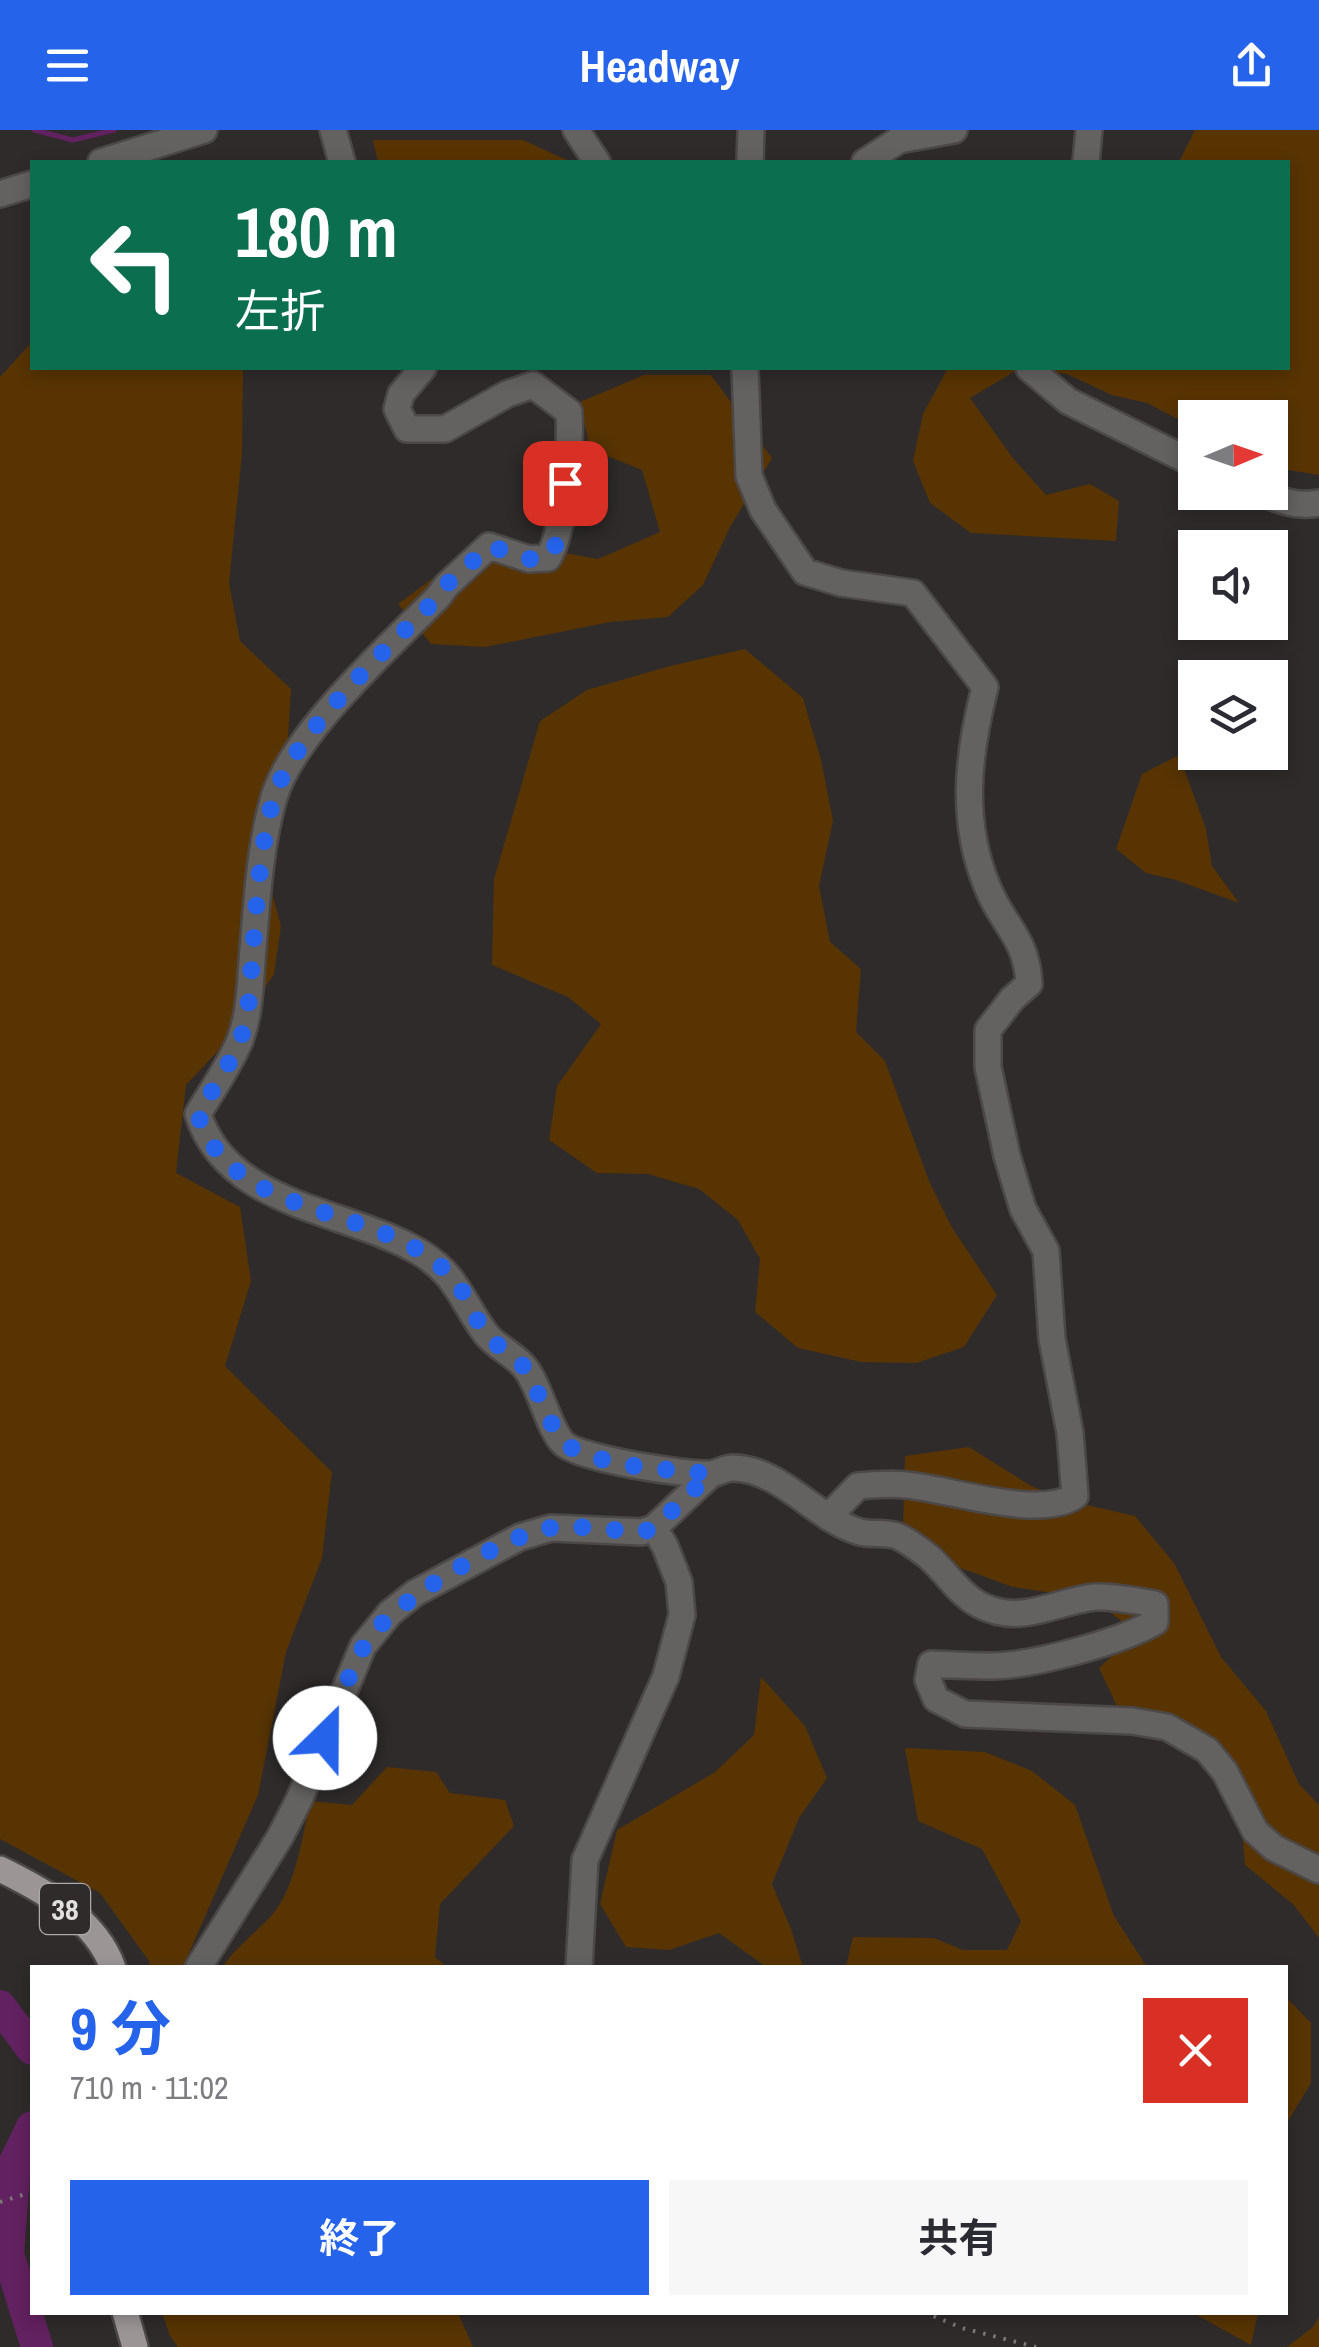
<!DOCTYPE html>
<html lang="ja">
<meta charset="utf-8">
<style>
body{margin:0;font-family:"Archivo Narrow","Noto Sans JP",sans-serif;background:#f7f7f7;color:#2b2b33;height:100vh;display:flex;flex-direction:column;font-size:38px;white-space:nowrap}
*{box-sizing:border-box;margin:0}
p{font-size:32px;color:#7c7c81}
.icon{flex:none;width:55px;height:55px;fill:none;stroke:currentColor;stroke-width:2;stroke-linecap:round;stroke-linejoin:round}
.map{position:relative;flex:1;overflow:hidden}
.side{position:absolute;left:30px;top:1835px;width:1258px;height:350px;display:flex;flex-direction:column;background:#fff;border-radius:0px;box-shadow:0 5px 15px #0003}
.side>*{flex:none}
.hud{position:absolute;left:30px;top:30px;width:1260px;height:210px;border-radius:0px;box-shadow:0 5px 15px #0003;background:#0b6e4f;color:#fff;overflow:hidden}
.needle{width:65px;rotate:88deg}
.buttons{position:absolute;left:1178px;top:270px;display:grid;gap:20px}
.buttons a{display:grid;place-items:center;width:110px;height:110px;border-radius:0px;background:#fff;box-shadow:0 5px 15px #0003;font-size:50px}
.pin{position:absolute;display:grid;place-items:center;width:85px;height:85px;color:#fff;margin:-42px;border-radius:20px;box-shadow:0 5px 15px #0006}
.me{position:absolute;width:110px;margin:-55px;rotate:23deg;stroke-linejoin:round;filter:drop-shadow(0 0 8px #0008)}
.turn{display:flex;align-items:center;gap:35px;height:210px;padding:0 40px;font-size:45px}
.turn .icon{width:130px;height:130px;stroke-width:2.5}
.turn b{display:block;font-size:70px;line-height:85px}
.round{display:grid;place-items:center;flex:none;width:105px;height:105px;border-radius:0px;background:#f7f7f7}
.head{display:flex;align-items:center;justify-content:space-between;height:170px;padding:0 40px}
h1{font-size:60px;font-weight:700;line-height:75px;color:#2563eb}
.primary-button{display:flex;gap:20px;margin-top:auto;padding:20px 40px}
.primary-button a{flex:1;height:115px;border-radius:0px;background:#2563eb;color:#fff;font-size:40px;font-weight:700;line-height:115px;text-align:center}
.primary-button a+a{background:#f7f7f7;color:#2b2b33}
header{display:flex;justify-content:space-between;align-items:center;height:130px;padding:0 40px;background:#2563eb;color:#fff;font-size:45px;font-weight:700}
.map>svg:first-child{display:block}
.green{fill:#583403}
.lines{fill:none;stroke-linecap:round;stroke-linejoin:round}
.stream{stroke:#622160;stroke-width:5}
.river{stroke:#622160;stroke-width:32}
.minor-casing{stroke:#4c4848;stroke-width:30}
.major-casing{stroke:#4c4848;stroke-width:30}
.path{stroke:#7d7979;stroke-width:4;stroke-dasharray:2.5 8;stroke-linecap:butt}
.minor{stroke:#646261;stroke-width:25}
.major{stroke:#9b9695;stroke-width:25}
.route{stroke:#2563eb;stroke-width:18;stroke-dasharray:0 32.4}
.labels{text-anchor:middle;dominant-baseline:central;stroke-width:10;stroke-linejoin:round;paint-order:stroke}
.shield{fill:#2f2b2b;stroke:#aca9a9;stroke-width:2.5}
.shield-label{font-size:30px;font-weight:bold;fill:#e2dfdf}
</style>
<header><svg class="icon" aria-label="menu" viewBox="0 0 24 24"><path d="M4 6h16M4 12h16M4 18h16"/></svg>Headway<svg class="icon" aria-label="share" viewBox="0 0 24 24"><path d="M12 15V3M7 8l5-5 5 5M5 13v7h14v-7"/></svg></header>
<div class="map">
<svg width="1319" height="2217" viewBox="0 0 1319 2217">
<rect width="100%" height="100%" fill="#2f2b2b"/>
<!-- green -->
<path class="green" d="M1195,0H1319V345L1270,337V288H1195V298L1147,273L1112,265L1067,244L1019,239L970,268L1012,327L1046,365L1090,354L1119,371L1116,411L971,403L930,373L913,331L923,284L948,238H1288V32H1179Z
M373,10H523L571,32H378Z
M32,212V238H243L242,324L229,453L240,511L291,559L287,623L264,734L281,796L274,844L236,902L186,955L176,1043L240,1077L251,1151L225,1236L332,1342L322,1428L286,1522L258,1665L183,1837H150L149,1831L100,1763L0,1709V247Z
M644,245H711L772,328L730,397L703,455L668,487L610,492L485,517L431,514L398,474L459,429L526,416L598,429L660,402L642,340L590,319L580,272Z
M745,519L803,568L821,630L833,691L819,756L830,812L861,839L856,902L885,931L929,1051L951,1096L997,1165L964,1217L916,1233L861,1232L798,1218L755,1182L760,1129L738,1090L699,1059L648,1044L597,1043L549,1010L557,956L601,894L568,867L492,835L494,749L540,591L587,560L670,536Z
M1179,625L1206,699L1212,736L1239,773L1176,750L1146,743L1116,719L1142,644Z
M969,1317L1031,1356L1069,1371L1135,1386L1174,1433L1221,1527L1266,1581L1299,1654L1319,1675V1808L1294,1775L1245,1735L1241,1690L1221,1621L1172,1584L1117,1576L1099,1538L1136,1503L1094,1469L1013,1457L952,1435L903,1399L905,1326Z
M761,1547L805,1596L827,1648L799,1688L772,1754L791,1799L803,1837H766L719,1803L669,1820L626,1817L600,1774L617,1700L715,1642L754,1605Z
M905,1618L985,1622L1032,1641L1075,1675L1114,1786L1147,1837H846L853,1807L934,1808L963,1820H1007L1021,1791L982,1719L918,1691Z
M387,1637L436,1642L450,1663L505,1670L514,1696L440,1774L435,1827L447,1837L222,1838C236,1816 255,1804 272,1785C295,1759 303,1705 310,1671L352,1675Z
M1285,1866L1311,1893V1953L1285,1996Z
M162,2183H458L473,2217H178L170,2206Z
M1193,2183H1258L1251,2215Z
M1319,2187V2217H1287L1313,2197Z"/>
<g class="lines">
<!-- stream -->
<path class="stream" d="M34,0L73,10L114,0"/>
<!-- river -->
<path class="river" d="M0,1876L32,1919
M32,1997L15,2032L8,2124L37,2217"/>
<defs>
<path id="minor" d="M333,0L342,32
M576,0L597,32
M101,32L204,0
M750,32L751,0
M865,32L899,10L954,0
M1086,32L1089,0
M0,64L32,54
M423,238L401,264L397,279L407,299H445L507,264L533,255L569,282C571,316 565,400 548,428L529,429L489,416L447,455L438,467C390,516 294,602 274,667C260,715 257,770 253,819C250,850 251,880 240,910C230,935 212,960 198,984C228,1078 348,1079 421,1123C458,1146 462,1172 486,1204C497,1218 516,1225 526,1239C540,1257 549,1299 563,1313C578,1329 687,1345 710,1344C718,1343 725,1338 732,1338C781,1338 815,1389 860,1402C871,1405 886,1402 897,1406C907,1410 920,1420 929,1427C945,1441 959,1464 978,1474C1020,1497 1055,1471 1095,1467C1115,1466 1136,1471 1155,1474V1492C1120,1512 1035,1535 994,1536C973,1536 952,1535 931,1534L928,1550L936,1569L965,1584L1132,1591L1167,1597L1207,1620L1225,1642L1255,1701L1274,1718L1319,1740
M745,238L749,346L763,380L805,442L841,453L913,463L985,557C968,624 960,690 987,756C1002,795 1027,807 1029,854L1012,869L988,900V937L1007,1026L1023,1079L1046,1121L1052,1209L1070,1303L1075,1366C1038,1390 951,1359 906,1355C890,1353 874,1355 858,1356L828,1387
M1029,238L1068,271L1195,334
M1261,362C1280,371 1298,377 1319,373
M198,1838L280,1707L299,1670L363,1516L390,1483L415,1463L520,1407L551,1398L642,1402L654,1398L711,1344
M579,1838L585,1730L666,1546L682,1485L679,1452L665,1416L654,1398"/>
<path id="major" d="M0,1739C43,1760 96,1789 113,1838
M125,2182L135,2217"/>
</defs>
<!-- minor casing -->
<use href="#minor" class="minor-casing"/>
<!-- major casing -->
<use href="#major" class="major-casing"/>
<!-- path -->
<path class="path" d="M0,2072L32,2062
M924,2182L962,2198L1036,2217"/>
<!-- minor -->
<use href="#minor" class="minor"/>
<!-- major -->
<use href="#major" class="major"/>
</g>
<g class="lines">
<!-- route -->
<path class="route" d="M325,1608C337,1578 348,1545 364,1516C386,1475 504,1405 550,1398C579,1394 613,1401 642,1402L654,1398L710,1344C665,1338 610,1339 568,1316C554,1308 538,1260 528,1243C520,1228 501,1220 489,1207C476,1193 470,1171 458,1155C396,1070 233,1098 198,984C212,960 230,935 240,910C251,880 250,850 253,819C257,770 260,715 274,667C294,603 390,516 438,467L447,454L490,416L528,429L548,428L556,414L565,353"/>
</g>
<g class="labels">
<!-- shield labels -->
<rect class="shield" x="40" y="1754" width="50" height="50" rx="8"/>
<g class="shield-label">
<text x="65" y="1779">38</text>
</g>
</g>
</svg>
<div class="buttons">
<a><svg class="needle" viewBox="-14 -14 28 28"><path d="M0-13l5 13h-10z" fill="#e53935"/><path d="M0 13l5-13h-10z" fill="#7c7c81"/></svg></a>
<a><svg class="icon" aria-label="sound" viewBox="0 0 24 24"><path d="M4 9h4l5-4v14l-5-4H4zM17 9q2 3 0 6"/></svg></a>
<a><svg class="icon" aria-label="layers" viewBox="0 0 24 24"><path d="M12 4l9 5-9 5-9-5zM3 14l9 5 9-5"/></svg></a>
</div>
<div class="pin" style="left:565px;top:353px;background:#d93025"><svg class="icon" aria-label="arrive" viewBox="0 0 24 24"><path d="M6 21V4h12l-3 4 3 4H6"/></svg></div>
<svg class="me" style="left:325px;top:1608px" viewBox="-20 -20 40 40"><circle r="19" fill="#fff"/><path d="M0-13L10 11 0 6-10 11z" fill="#2563eb"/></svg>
<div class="hud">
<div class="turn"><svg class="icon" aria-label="left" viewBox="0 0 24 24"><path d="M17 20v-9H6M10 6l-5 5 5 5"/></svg><div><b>180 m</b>左折</div></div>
</div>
<section class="side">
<div class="head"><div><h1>9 分</h1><p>710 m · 11:02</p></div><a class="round" style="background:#d93025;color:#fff"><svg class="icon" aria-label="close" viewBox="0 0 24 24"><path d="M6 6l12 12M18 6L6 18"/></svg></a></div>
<div class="primary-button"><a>終了</a><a>共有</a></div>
</section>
</div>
